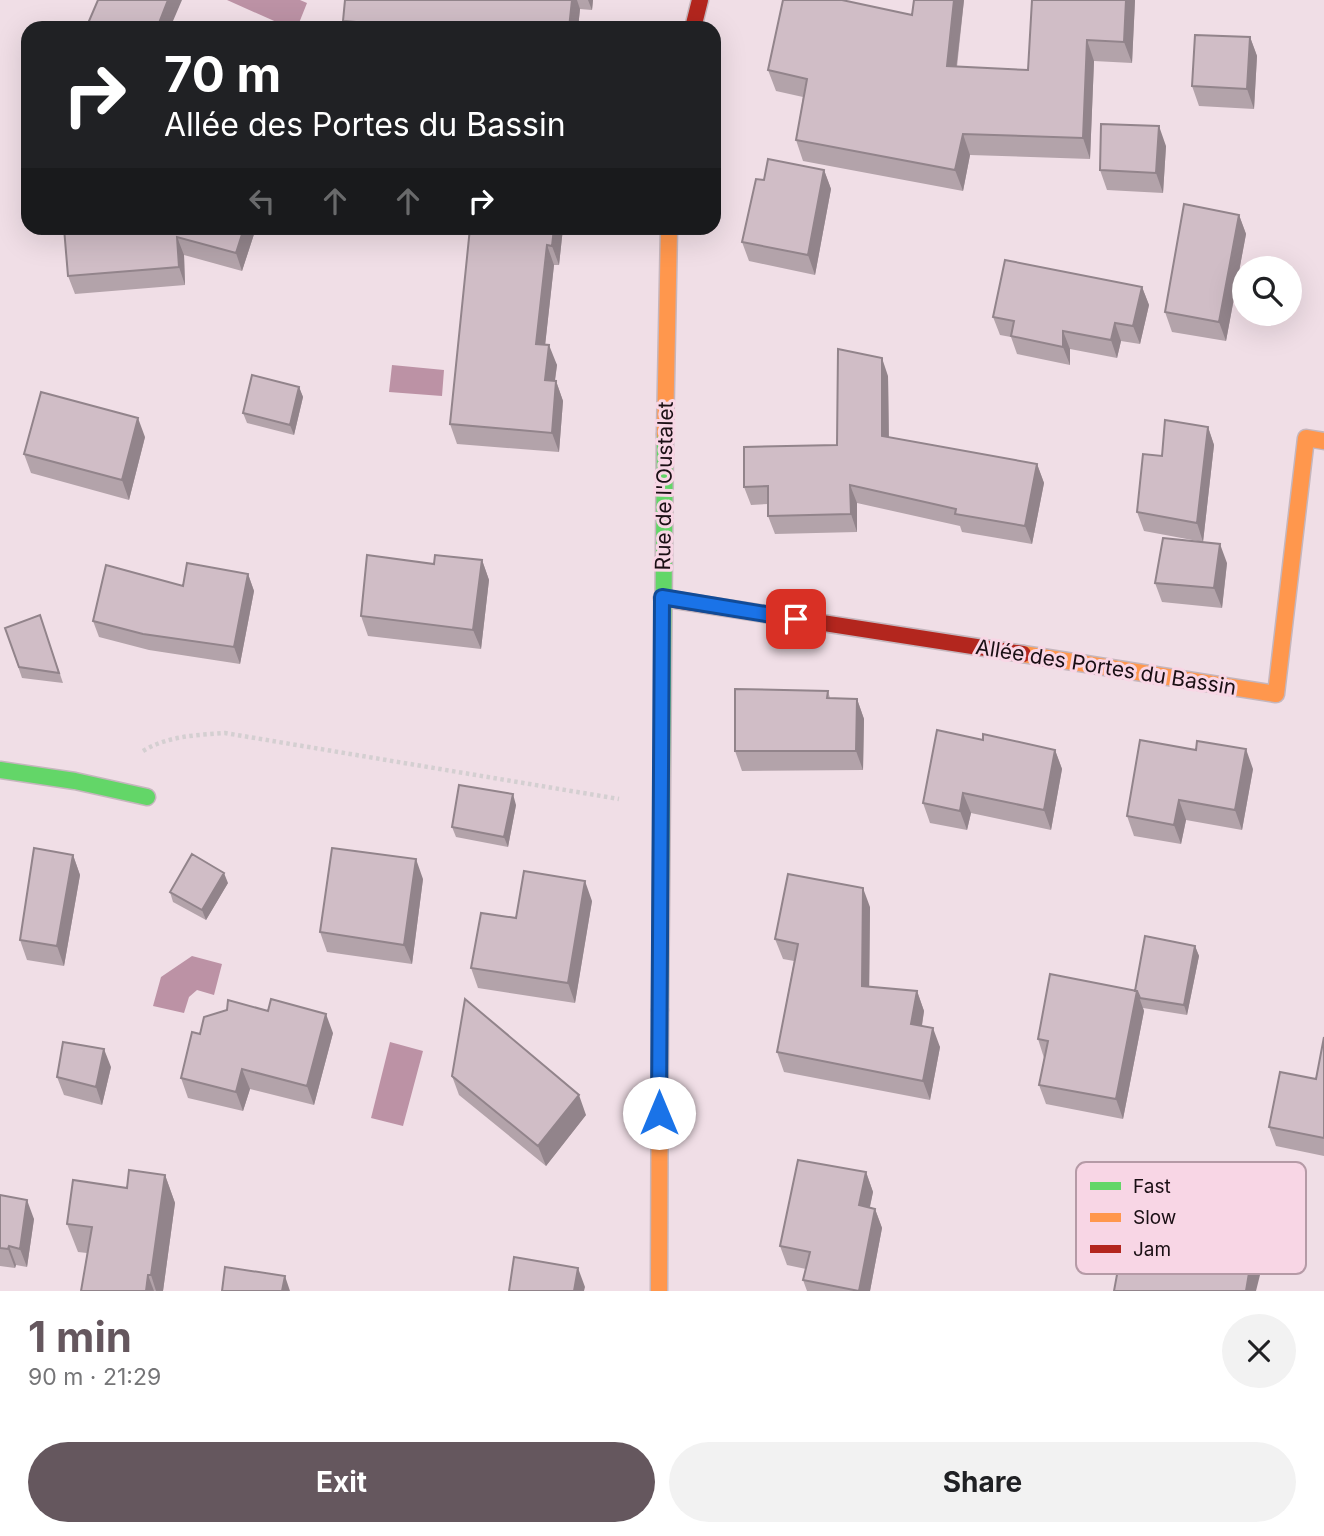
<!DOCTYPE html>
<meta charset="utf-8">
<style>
body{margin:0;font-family:Inter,sans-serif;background:#f2f2f2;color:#202124;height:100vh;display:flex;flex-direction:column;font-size:26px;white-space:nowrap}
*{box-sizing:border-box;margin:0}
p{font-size:23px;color:#757577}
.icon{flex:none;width:38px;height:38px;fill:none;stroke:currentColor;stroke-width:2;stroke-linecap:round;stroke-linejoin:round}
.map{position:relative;height:1291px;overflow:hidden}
.sheet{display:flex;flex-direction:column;background:#fff;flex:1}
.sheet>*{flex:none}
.banner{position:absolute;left:21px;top:21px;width:700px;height:214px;border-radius:21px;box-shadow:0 7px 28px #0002;background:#202124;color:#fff;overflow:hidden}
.buttons{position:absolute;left:1232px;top:256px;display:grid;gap:14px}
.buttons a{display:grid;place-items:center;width:70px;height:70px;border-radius:50%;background:#fff;box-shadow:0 7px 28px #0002;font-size:35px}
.pin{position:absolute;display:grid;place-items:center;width:60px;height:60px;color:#fff;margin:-30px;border-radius:14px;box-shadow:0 4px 10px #0006}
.me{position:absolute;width:77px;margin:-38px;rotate:0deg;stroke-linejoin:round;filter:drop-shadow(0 0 5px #0008)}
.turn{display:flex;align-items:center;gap:24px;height:147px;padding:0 28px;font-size:32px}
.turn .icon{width:91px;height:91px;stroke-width:2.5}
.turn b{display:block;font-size:49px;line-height:60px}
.lanes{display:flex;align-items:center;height:66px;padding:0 28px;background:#0003;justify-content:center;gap:35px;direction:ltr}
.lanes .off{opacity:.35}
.round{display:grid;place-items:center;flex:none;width:74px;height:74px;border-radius:37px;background:#f2f2f2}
.headline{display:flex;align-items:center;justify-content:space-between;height:119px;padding:0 28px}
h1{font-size:42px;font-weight:700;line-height:52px;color:#65575e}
.button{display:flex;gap:14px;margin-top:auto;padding:14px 28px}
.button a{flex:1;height:80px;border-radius:42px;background:#65575e;color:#fff;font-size:28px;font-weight:700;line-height:80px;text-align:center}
.button a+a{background:#f2f2f2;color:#202124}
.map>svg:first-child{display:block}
.water{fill:#bc92a5}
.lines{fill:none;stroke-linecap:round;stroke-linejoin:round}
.fast-casing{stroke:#c5b6bd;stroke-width:19}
.slow-casing{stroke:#c5b6bd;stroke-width:19}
.jam-casing{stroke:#c5b6bd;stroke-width:19}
.path{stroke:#d4cfd1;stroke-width:4.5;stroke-dasharray:3.5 3.5;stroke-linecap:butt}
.fast{stroke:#63d668;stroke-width:16}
.slow{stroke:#ff974d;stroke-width:16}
.jam{stroke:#b3261e;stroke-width:16}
.wall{fill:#b3a3aa}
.shaded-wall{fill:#92848b}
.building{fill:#d0bdc6;stroke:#92848b;stroke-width:2}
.route-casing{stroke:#114b97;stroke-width:18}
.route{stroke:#1a73e8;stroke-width:12}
.labels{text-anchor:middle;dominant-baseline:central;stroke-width:6;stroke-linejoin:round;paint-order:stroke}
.street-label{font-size:21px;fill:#1a0f14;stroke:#f8d6e5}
.key{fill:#f8d6e5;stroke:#b59aa6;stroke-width:2}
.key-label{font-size:19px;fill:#1a0f14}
</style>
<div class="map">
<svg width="1324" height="1291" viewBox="0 0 1324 1291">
<rect width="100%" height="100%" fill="#f0dee6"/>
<!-- water -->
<path class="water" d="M227,0H300L307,3L297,28H290Z
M392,365L444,370L442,396L389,392Z
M192,956L222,964L214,995L197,990L189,997L184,1013L153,1006L161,977Z
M390,1042L423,1051L403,1126L371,1118Z"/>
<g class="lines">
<defs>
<path id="fast" d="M0,770L75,781L147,797
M660,1010L665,434"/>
<path id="slow" d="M665,434L669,228
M1023,654L1276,694L1306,438L1324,441
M659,1291L660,1010"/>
<path id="jam" d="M693,28L700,0
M662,598L1023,654"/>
</defs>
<!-- fast casing -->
<use href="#fast" class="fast-casing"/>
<!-- slow casing -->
<use href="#slow" class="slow-casing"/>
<!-- jam casing -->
<use href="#jam" class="jam-casing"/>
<!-- path -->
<path class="path" d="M143,751C167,736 197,735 225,733L619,799"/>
<!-- fast -->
<use href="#fast" class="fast"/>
<!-- slow -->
<use href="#slow" class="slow"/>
<!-- jam -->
<use href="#jam" class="jam"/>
</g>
<!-- wall -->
<path class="wall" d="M345,0H593L592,10L580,9L578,28H345L343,21Z
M964,0L957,67L1028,70L1135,0L1132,63L1094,61L1090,159L970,155L963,191L803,161L796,140L803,97L776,91L768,70L912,15Z
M1250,37L1257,56L1254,109L1199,106L1192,86Z
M1166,146L1163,193L1107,190L1100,170Z
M824,170L831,189L815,275L749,261L742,242L764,180Z
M1239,215L1246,234L1226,341L1172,332L1165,312Z
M64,228H256L242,271L184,255L185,285L75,294L68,276Z
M470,228H563L559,265H554L545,345L557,365L555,381H556L563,401L559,452L457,444L450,424Z
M1142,287L1149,305L1140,344L1121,341L1117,358L1070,349V365L1017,354L1011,337L1000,335L993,317Z
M888,376L889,437L1037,464L1044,483L1032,544L962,532L960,526L857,503V532L775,534L768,516V504L751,505L744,487L837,445Z
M299,387L303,397L294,435L247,423L243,413Z
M1208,427L1214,445L1203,542L1144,531L1137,512L1162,456Z
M145,437L129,500L31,473L24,454Z
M482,560L489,580L481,649L368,636L361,616L434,564Z
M1227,563L1222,608L1162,602L1155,583Z
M248,574L254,591L240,664L149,650L99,637L93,621L183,586Z
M40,615L63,683L22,678L5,628Z
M828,691L830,698L857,699L864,719L863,770L742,771L735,751Z
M983,740L1055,750L1062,769L1051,830L971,813L967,830L930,823L923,803Z
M1253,769L1242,830L1186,820L1181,844L1134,836L1127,816Z
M516,805L508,847L456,837L452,827Z
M73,855L80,875L64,966L27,960L20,940Z
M423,879L412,964L327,952L320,932Z
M228,883L206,920L173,902L170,892Z
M592,901L575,1003L478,988L471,968L516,918Z
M870,907L869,987L917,991L924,1011L922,1026L940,1047L930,1100L784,1072L777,1052L794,961L783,959L775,939Z
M1195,946L1199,956L1187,1015L1143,1008L1144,1011L1123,1119L1046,1104L1039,1085L1044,1058L1038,1039L1135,991Z
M333,1033L314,1105L250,1089L243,1111L188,1098L181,1078L200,1034Z
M1324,1037V1156L1276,1146L1269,1127L1316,1079Z
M111,1067L102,1105L64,1095L57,1077Z
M452,1076L586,1115L546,1166L459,1095Z
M866,1172L873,1192L870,1207L875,1209L882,1228L870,1291H807L803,1280L806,1269L787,1265L780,1246Z
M165,1175L175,1203L163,1291H81L87,1253L78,1252L67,1224L127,1188Z
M0,1195L34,1219L27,1267L16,1265L15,1268L0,1266Z"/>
<!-- shaded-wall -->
<path class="shaded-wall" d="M168,0H182L170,28H157Z
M572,0H577L580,9L578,28H569Z
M588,0H593L592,10Z
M954,0H964L954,87L947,66Z
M1126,0H1135L1132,63L1124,42Z
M1250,37L1257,56L1254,109L1247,89Z
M1087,40L1094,61L1090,159L1083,138Z
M1159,126L1166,146L1163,193L1156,173Z
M963,134L970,155L963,191L955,170Z
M824,170L831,189L815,275L808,255Z
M1239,215L1246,234L1226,341L1219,322Z
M244,228H256L242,271L236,253Z
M554,228H563L559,265L552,246Z
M177,237L184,255L185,285L179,267Z
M547,245L554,265L543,364L536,344Z
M1142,287L1149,305L1140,344L1133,326Z
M1115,323L1121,341L1117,358L1111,340Z
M1063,331L1070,349V365L1063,347Z
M549,345L557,365L552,400L545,380Z
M882,358L888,376L889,454L882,436Z
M556,381L563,401L559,452L552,433Z
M299,387L303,397L294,435L290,425Z
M138,418L145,437L129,500L122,480Z
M1208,427L1214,445L1203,542L1197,523Z
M1037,464L1044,483L1032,544L1025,526Z
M850,485L857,503V532L851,514Z
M1220,544L1227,563L1222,608L1214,588Z
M482,560L489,580L481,649L473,630Z
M248,574L254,591L240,664L234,647Z
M857,699L864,719L863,770L856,751Z
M1246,749L1253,769L1242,830L1235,810Z
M1055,750L1062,769L1051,830L1044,810Z
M963,793L971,813L967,830L960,811Z
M513,794L516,805L508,847L504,837Z
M1179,800L1186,820L1181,844L1174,825Z
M73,855L80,875L64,966L57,946Z
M416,859L423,879L412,964L404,945Z
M224,873L228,883L206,920L202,910Z
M585,881L592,901L575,1003L568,983Z
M863,888L870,907L869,1006L862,986Z
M1195,946L1199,956L1187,1015L1184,1005Z
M917,991L924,1011L919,1043L911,1024Z
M1137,991L1144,1011L1123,1119L1116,1099Z
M326,1014L333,1033L314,1105L307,1086Z
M933,1028L940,1047L930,1100L923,1081Z
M104,1049L111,1067L102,1105L96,1087Z
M242,1069L250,1089L243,1111L236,1092Z
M579,1095L586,1115L546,1166L538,1146Z
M866,1172L873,1192L866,1224L859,1205Z
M165,1175L175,1203L163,1291H156L151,1275Z
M27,1200L34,1219L27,1267L20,1249Z
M875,1209L882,1228L870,1291H859Z
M9,1246L16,1265L15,1268L8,1249Z
M1252,1255L1260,1275L1256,1291H1246Z
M578,1268L585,1287L584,1291H574Z
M148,1275L154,1291H146Z
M285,1276L290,1291H282Z"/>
<!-- building -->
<path class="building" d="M98,0H168L157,28H86Z
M345,0H572L569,28H435L343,21Z
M783,0H842L912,15L914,0H954L947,66L1028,70L1032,0H1126L1124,42L1087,40L1083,138L963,134L955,170L796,140L807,79L768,70Z
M1195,35L1250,37L1247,89L1192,86Z
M1101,124L1159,126L1156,173L1100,170Z
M768,159L824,170L808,255L742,242L756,179L764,180Z
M1184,204L1239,215L1219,322L1165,312Z
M64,228H244L236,253L177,237L179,267L68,276Z
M470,228H554L552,246L547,245L536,344L549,345L545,380L556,381L552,433L450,424Z
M1005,260L1142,287L1133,326L1115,323L1111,340L1063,331V347L1011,336L1014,321L993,317Z
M838,349L882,358V436L1037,464L1025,526L955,514L956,509L850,485L851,514L768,516V486L744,487V447L837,445Z
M252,375L299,387L290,425L243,413Z
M41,392L138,418L122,480L24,454Z
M1165,420L1208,427L1197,523L1137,512L1143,454L1162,456Z
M1163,538L1220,544L1214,588L1155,583Z
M367,555L434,564L435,555L482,560L473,630L361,616Z
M187,563L248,574L234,647L143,634L93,621L106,565L183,586Z
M40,615L59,673L19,667L5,628Z
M735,689L828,691L827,698L857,699L856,751H735Z
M937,730L983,740V734L1055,750L1044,810L963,793L960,811L923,803Z
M1140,740L1196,750L1197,741L1246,749L1235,810L1179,800L1174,825L1127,816Z
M459,785L513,794L504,837L452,827Z
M34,848L73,855L57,946L20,940Z
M332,848L416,859L404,945L320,932Z
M192,854L224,873L202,910L170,892Z
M524,871L585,881L568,983L471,968L481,913L516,918Z
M788,874L863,888L862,986L917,991L911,1024L933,1028L923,1081L777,1052L798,944L775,939Z
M1145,936L1195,946L1184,1005L1140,998L1137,991H1135Z
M1050,974L1137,991L1116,1099L1039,1085L1048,1041L1038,1039Z
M271,999L326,1014L307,1086L242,1069L236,1092L181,1078L192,1032L200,1034L204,1017L227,1010L228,1000L268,1011Z
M465,999L579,1095L538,1146L452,1076Z
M1324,1037V1138L1269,1127L1280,1072L1316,1079Z
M63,1042L104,1049L96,1087L57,1077Z
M798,1160L866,1172L859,1205L875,1209L859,1291L803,1280L810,1252L780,1246Z
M129,1170L165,1175L151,1275H148L146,1291H81L92,1227L67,1224L73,1180L127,1188Z
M0,1195L27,1200L20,1249L9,1246L8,1249L0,1248Z
M1125,1231L1252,1255L1246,1291H1114Z
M514,1257L578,1268L574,1291H509Z
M225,1267L285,1276L282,1291H222Z"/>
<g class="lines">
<defs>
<path id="route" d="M659,1113L662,597L796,619"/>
</defs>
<!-- route casing -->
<use href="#route" class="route-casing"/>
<!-- route -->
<use href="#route" class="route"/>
</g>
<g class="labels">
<!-- street labels -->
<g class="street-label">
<text transform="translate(664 486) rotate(-89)">Rue de l'Oustalet</text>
<text transform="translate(1106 667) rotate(9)">Allée des Portes du Bassin</text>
</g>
</g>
<!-- legend -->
<rect x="1076" y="1162" width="230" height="112" rx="10" class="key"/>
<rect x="1090" y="1182" width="31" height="8" fill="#63d668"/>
<rect x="1090" y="1213" width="31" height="9" fill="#ff974d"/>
<rect x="1090" y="1245" width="31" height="8" fill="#b3261e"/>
<g class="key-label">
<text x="1133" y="1193">Fast</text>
<text x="1133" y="1224">Slow</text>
<text x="1133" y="1256">Jam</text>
</g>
</svg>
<div class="buttons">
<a><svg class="icon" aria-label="search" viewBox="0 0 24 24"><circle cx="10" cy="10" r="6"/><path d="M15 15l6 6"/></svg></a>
</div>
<div class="pin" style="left:796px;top:619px;background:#d93025"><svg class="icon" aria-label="arrive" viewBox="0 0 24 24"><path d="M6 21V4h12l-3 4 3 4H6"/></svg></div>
<svg class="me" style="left:659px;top:1113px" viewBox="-20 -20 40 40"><circle r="19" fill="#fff"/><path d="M0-13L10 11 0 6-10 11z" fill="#1a73e8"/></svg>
<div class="banner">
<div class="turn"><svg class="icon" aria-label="right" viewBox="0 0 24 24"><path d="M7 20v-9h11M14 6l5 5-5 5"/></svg><div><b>70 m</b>Allée des Portes du Bassin</div></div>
<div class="lanes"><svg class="icon off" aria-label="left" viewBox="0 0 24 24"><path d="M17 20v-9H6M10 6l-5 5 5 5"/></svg><svg class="icon off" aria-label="ahead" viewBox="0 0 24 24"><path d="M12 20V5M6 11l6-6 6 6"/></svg><svg class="icon off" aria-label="ahead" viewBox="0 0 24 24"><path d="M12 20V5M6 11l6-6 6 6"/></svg><svg class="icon" aria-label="right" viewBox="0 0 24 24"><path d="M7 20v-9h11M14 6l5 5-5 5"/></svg></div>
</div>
</div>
<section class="sheet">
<div class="headline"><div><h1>1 min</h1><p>90 m · 21:29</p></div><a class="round"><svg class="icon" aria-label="close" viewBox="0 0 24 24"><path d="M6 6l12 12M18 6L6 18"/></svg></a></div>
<div class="button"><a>Exit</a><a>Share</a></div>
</section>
